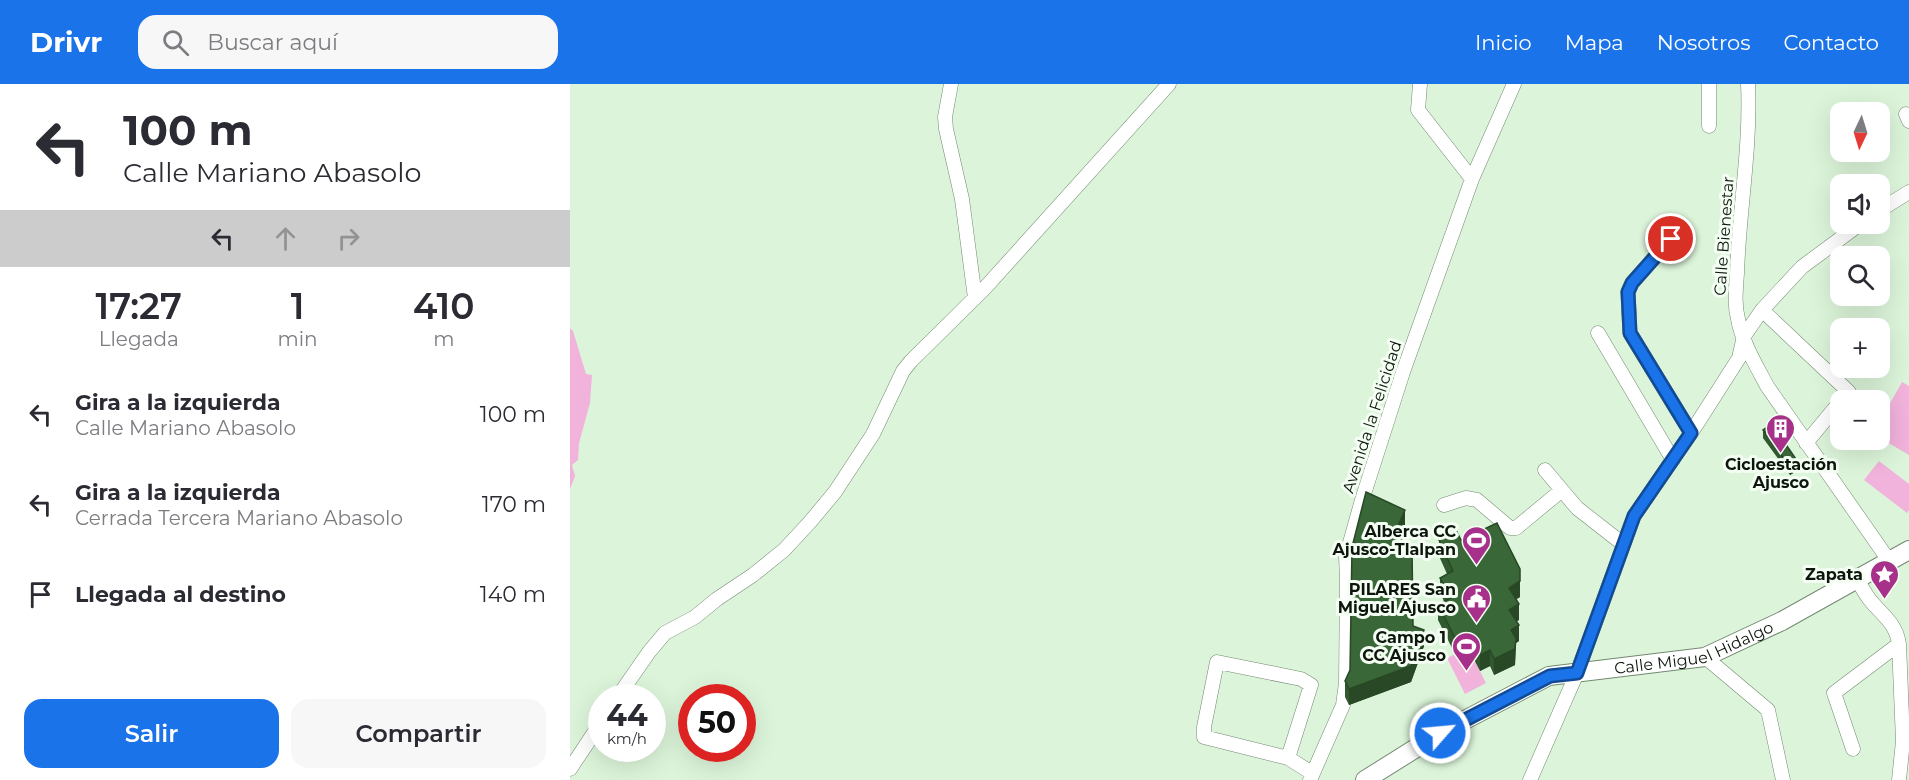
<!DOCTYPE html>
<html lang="es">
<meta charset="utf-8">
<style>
body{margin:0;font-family:Montserrat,sans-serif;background:#f7f7f7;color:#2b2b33;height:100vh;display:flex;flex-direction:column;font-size:22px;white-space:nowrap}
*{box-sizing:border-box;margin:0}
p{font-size:20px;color:#7c7c81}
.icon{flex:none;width:33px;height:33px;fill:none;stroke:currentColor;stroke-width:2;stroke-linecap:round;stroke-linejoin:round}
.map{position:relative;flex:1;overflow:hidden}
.drawer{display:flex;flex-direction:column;background:#fff;width:570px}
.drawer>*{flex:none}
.top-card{background:#fff;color:#2b2b33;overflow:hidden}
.needle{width:39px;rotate:184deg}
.buttons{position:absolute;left:1260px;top:18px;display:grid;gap:12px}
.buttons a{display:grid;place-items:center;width:60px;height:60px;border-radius:12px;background:#fff;box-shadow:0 6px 24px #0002;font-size:30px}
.speed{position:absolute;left:18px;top:600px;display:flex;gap:12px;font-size:30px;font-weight:700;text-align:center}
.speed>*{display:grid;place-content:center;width:78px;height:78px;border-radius:50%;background:#fff;box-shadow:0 6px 24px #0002;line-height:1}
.speed small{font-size:15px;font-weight:400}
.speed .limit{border:9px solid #d22;background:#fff;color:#111}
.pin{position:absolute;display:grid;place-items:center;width:51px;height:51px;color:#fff;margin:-26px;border:3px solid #fff;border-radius:50%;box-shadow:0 2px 6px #0007}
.me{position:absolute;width:66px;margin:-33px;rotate:63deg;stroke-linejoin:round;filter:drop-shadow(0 0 4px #0008)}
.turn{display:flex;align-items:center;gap:21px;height:126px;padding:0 24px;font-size:27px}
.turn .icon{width:78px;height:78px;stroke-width:2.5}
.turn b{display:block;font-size:42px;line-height:51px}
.lanes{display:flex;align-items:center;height:57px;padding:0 24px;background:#0003;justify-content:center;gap:30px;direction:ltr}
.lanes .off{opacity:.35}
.eta{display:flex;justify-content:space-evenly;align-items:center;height:102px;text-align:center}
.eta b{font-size:36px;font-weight:600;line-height:42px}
.action{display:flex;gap:12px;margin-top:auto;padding:12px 24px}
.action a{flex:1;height:69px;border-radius:18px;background:#1a73e8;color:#fff;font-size:24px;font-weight:600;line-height:69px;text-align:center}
.action a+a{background:#f7f7f7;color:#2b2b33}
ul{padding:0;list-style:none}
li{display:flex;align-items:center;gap:18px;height:90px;padding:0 24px}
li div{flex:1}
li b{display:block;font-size:22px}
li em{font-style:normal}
header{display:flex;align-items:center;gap:36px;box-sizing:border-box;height:84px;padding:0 30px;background:#1a73e8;color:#fff}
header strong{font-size:28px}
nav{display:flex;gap:33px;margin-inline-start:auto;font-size:21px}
.search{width:420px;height:54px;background:#f7f7f7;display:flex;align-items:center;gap:15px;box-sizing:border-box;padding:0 21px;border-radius:18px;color:#7c7c81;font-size:22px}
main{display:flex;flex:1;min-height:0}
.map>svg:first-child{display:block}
.green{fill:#f1b2dc}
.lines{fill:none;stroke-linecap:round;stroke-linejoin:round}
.minor-casing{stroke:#738971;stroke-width:15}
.major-casing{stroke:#738971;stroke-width:20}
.minor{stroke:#fff;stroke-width:14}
.major{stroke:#fff;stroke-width:18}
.wall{fill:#31592f}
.shaded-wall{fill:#284826}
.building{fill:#396737;stroke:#284826;stroke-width:1.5}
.route-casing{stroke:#114b97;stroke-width:15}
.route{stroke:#1a73e8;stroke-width:10}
.labels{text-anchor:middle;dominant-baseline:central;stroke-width:6;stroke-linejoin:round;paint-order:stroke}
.street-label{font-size:16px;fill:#0d150c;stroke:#f4fef3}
.poi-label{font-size:16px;font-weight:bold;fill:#0d150c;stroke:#f4fef3;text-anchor:end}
</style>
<header>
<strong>Drivr</strong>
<div class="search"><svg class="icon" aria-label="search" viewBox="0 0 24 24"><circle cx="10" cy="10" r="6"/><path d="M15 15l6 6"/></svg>Buscar aquí</div>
<nav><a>Inicio</a><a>Mapa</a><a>Nosotros</a><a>Contacto</a></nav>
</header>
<main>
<section class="drawer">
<div class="top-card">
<div class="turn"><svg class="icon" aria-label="left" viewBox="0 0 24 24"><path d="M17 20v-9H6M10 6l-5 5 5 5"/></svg><div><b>100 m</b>Calle Mariano Abasolo</div></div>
<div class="lanes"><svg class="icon" aria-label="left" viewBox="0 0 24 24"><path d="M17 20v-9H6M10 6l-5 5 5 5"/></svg><svg class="icon off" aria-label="ahead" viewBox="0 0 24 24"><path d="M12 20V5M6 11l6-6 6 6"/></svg><svg class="icon off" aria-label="right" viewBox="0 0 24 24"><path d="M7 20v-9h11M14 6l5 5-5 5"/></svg></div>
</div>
<div class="eta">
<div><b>17:27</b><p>Llegada</p></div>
<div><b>1</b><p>min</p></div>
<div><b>410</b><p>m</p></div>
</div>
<ul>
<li><svg class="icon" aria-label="left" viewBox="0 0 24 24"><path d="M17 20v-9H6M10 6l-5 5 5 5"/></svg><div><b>Gira a la izquierda</b><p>Calle Mariano Abasolo</p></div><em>100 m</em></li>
<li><svg class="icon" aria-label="left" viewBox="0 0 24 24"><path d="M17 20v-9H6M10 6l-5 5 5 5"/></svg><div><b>Gira a la izquierda</b><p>Cerrada Tercera Mariano Abasolo</p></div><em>170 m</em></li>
<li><svg class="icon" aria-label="arrive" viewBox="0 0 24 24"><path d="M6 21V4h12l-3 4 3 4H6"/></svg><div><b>Llegada al destino</b></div><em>140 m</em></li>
</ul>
<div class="action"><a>Salir</a><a>Compartir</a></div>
</section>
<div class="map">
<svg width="1339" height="696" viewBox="0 0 1339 696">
<rect width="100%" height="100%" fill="#dcf5da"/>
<!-- green -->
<path class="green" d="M0,244L3,247L16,290L22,291L20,319L9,359L8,376L2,381L5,392L0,405Z
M1332,298L1339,302V371L1310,354V337Z
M1309,377L1339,400V426L1337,429L1294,396Z
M898,564L916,599L895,610L877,574Z"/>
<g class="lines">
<defs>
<path id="minor" d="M381,0L375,33L376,45L392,115L405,214
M850,0L848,26L902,95
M1178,0C1181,63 1169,126 1167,189C1166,205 1164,219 1168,235C1172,258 1186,281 1197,302L1320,478
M1336,30L1339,37
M1139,42V0
M1310,126L1339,108
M1101,155L1062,199L1058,208L1060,249L1121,349
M1192,226L1279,308L1271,316
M1028,249L1103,376
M1236,359L1270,318
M975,386L1007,424L1053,460
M874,421L896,414L907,416L940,444H946L992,406
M1287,495C1291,502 1295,510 1300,516C1313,532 1326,539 1329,560L1333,657L1329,696
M1135,573L1198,626L1213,696
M47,614L79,568L95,549L125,533L147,515L183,491L214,466L240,438L265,408L303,350L333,287L341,277L414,205L599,0
M1283,665L1264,609L1329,560
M718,674L741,601L731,595L647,578L634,643V653L718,674L742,689
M0,685L32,637
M740,696L773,621L776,599L777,494L776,473L792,416L833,288L902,95L944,0
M960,696L1007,589L1064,432L1121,349L1169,274L1174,252L1192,226L1232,183L1290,140"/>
<g id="major">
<path id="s1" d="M795,696L870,649L979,592L1135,573L1212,537L1339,466"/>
</g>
</defs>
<!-- minor casing -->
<use href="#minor" class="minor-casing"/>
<!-- major casing -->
<use href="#major" class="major-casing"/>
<!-- minor -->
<use href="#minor" class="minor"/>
<!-- major -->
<use href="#major" class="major"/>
</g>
<!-- wall -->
<path class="wall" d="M1193,346L1228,386L1220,391L1193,354Z
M835,442L832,449L843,542L854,562L841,598L779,621L775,613V597L780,586L782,463Z
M869,456H891L950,501V513L946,515L949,536L946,537L949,557L946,559L945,581L924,591L920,582L910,587L898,564L885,570L868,536V520L874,517L870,509V494L877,490L869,472Z"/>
<!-- shaded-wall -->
<path class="shaded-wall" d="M1228,378V386L1220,391V383Z
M835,426V442L828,458V442Z
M950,485V513L939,520V504Z
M949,520V536L939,542V526Z
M949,541V557L946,559L945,581L924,591V575L941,546Z
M854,546V562L841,598L779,621V605Z
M898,548V564L885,570V554Z
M920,566V582L910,587V571Z"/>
<!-- building -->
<path class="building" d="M1202,340L1228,378L1220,383L1193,346Z
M796,408L835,426L828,442L842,464L843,542L854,546L841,582L779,605L775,597L780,586L782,463Z
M927,439L950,485V497L939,504L949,520L939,526L949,541L941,546L946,554L945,565L924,575L920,566L910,571L898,548L885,554L868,520L881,514L870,494L883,487L869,456L887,448L891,456Z"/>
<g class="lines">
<defs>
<path id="route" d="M870,649L980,592L1007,589L1064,432L1121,349L1060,249L1058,208L1062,199L1101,155"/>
</defs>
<!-- route casing -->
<use href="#route" class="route-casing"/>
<!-- route -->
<use href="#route" class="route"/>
</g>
<!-- icons -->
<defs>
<symbol id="building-pin" viewBox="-11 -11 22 30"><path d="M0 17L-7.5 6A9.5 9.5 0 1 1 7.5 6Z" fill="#a7318a" stroke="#f4fef3"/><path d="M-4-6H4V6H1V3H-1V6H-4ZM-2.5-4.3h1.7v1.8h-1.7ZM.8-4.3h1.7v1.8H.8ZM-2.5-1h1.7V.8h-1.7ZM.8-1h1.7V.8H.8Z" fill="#fff"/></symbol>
<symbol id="stadium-pin" viewBox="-11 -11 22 30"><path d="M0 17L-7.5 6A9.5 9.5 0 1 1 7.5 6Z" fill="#a7318a" stroke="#f4fef3"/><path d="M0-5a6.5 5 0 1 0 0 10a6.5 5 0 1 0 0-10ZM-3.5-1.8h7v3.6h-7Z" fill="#fff"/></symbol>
<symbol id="sight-pin" viewBox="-11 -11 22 30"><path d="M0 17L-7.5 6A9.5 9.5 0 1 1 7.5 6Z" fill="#a7318a" stroke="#f4fef3"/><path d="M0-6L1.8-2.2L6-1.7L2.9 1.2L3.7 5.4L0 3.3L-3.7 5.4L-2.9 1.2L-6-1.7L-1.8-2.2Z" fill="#fff"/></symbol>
<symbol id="civic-pin" viewBox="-11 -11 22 30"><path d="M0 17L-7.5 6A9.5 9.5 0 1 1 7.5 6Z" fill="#a7318a" stroke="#f4fef3"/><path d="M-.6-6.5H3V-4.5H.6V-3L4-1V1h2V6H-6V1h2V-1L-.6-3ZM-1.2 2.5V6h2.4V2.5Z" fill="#fff"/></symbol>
</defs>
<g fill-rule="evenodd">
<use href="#building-pin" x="1194" y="328" width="33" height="45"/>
<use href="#stadium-pin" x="890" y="440" width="33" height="45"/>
<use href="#sight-pin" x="1298" y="474" width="33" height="45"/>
<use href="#civic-pin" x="890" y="498" width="33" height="45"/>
<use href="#stadium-pin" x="880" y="546" width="33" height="45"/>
</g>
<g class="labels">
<!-- street labels -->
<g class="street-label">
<text transform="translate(1154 152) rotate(-86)">Calle Bienestar</text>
<text transform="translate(802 333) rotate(-72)">Avenida la Felicidad</text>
<text stroke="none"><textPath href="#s1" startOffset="360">Calle Miguel Hidalgo</textPath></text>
</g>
<!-- poi labels -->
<g class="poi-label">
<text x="1211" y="380" text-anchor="middle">Cicloestación<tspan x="1211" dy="18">Ajusco</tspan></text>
<text x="886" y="447">Alberca CC<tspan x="886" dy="18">Ajusco-Tlalpan</tspan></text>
<text x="1293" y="490">Zapata</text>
<text x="886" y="505">PILARES San<tspan x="886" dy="18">Miguel Ajusco</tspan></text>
<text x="876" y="553">Campo 1<tspan x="876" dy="18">CC Ajusco</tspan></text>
</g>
</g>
</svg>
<div class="buttons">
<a><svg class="needle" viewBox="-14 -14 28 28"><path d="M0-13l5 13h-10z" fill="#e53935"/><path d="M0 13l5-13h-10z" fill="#7c7c81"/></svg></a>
<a><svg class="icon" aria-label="sound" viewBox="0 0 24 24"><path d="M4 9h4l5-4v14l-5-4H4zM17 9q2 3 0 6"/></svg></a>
<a><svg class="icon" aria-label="search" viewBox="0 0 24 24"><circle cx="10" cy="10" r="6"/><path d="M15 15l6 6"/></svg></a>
<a>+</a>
<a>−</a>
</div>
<div class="speed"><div>44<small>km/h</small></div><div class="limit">50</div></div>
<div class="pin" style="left:1101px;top:155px;background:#d93025"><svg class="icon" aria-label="arrive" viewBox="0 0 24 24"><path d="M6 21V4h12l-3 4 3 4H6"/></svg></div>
<svg class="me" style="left:870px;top:649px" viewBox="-20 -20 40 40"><circle r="17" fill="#1a73e8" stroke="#fff" stroke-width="3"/><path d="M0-11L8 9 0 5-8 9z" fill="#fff"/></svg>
</div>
</main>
